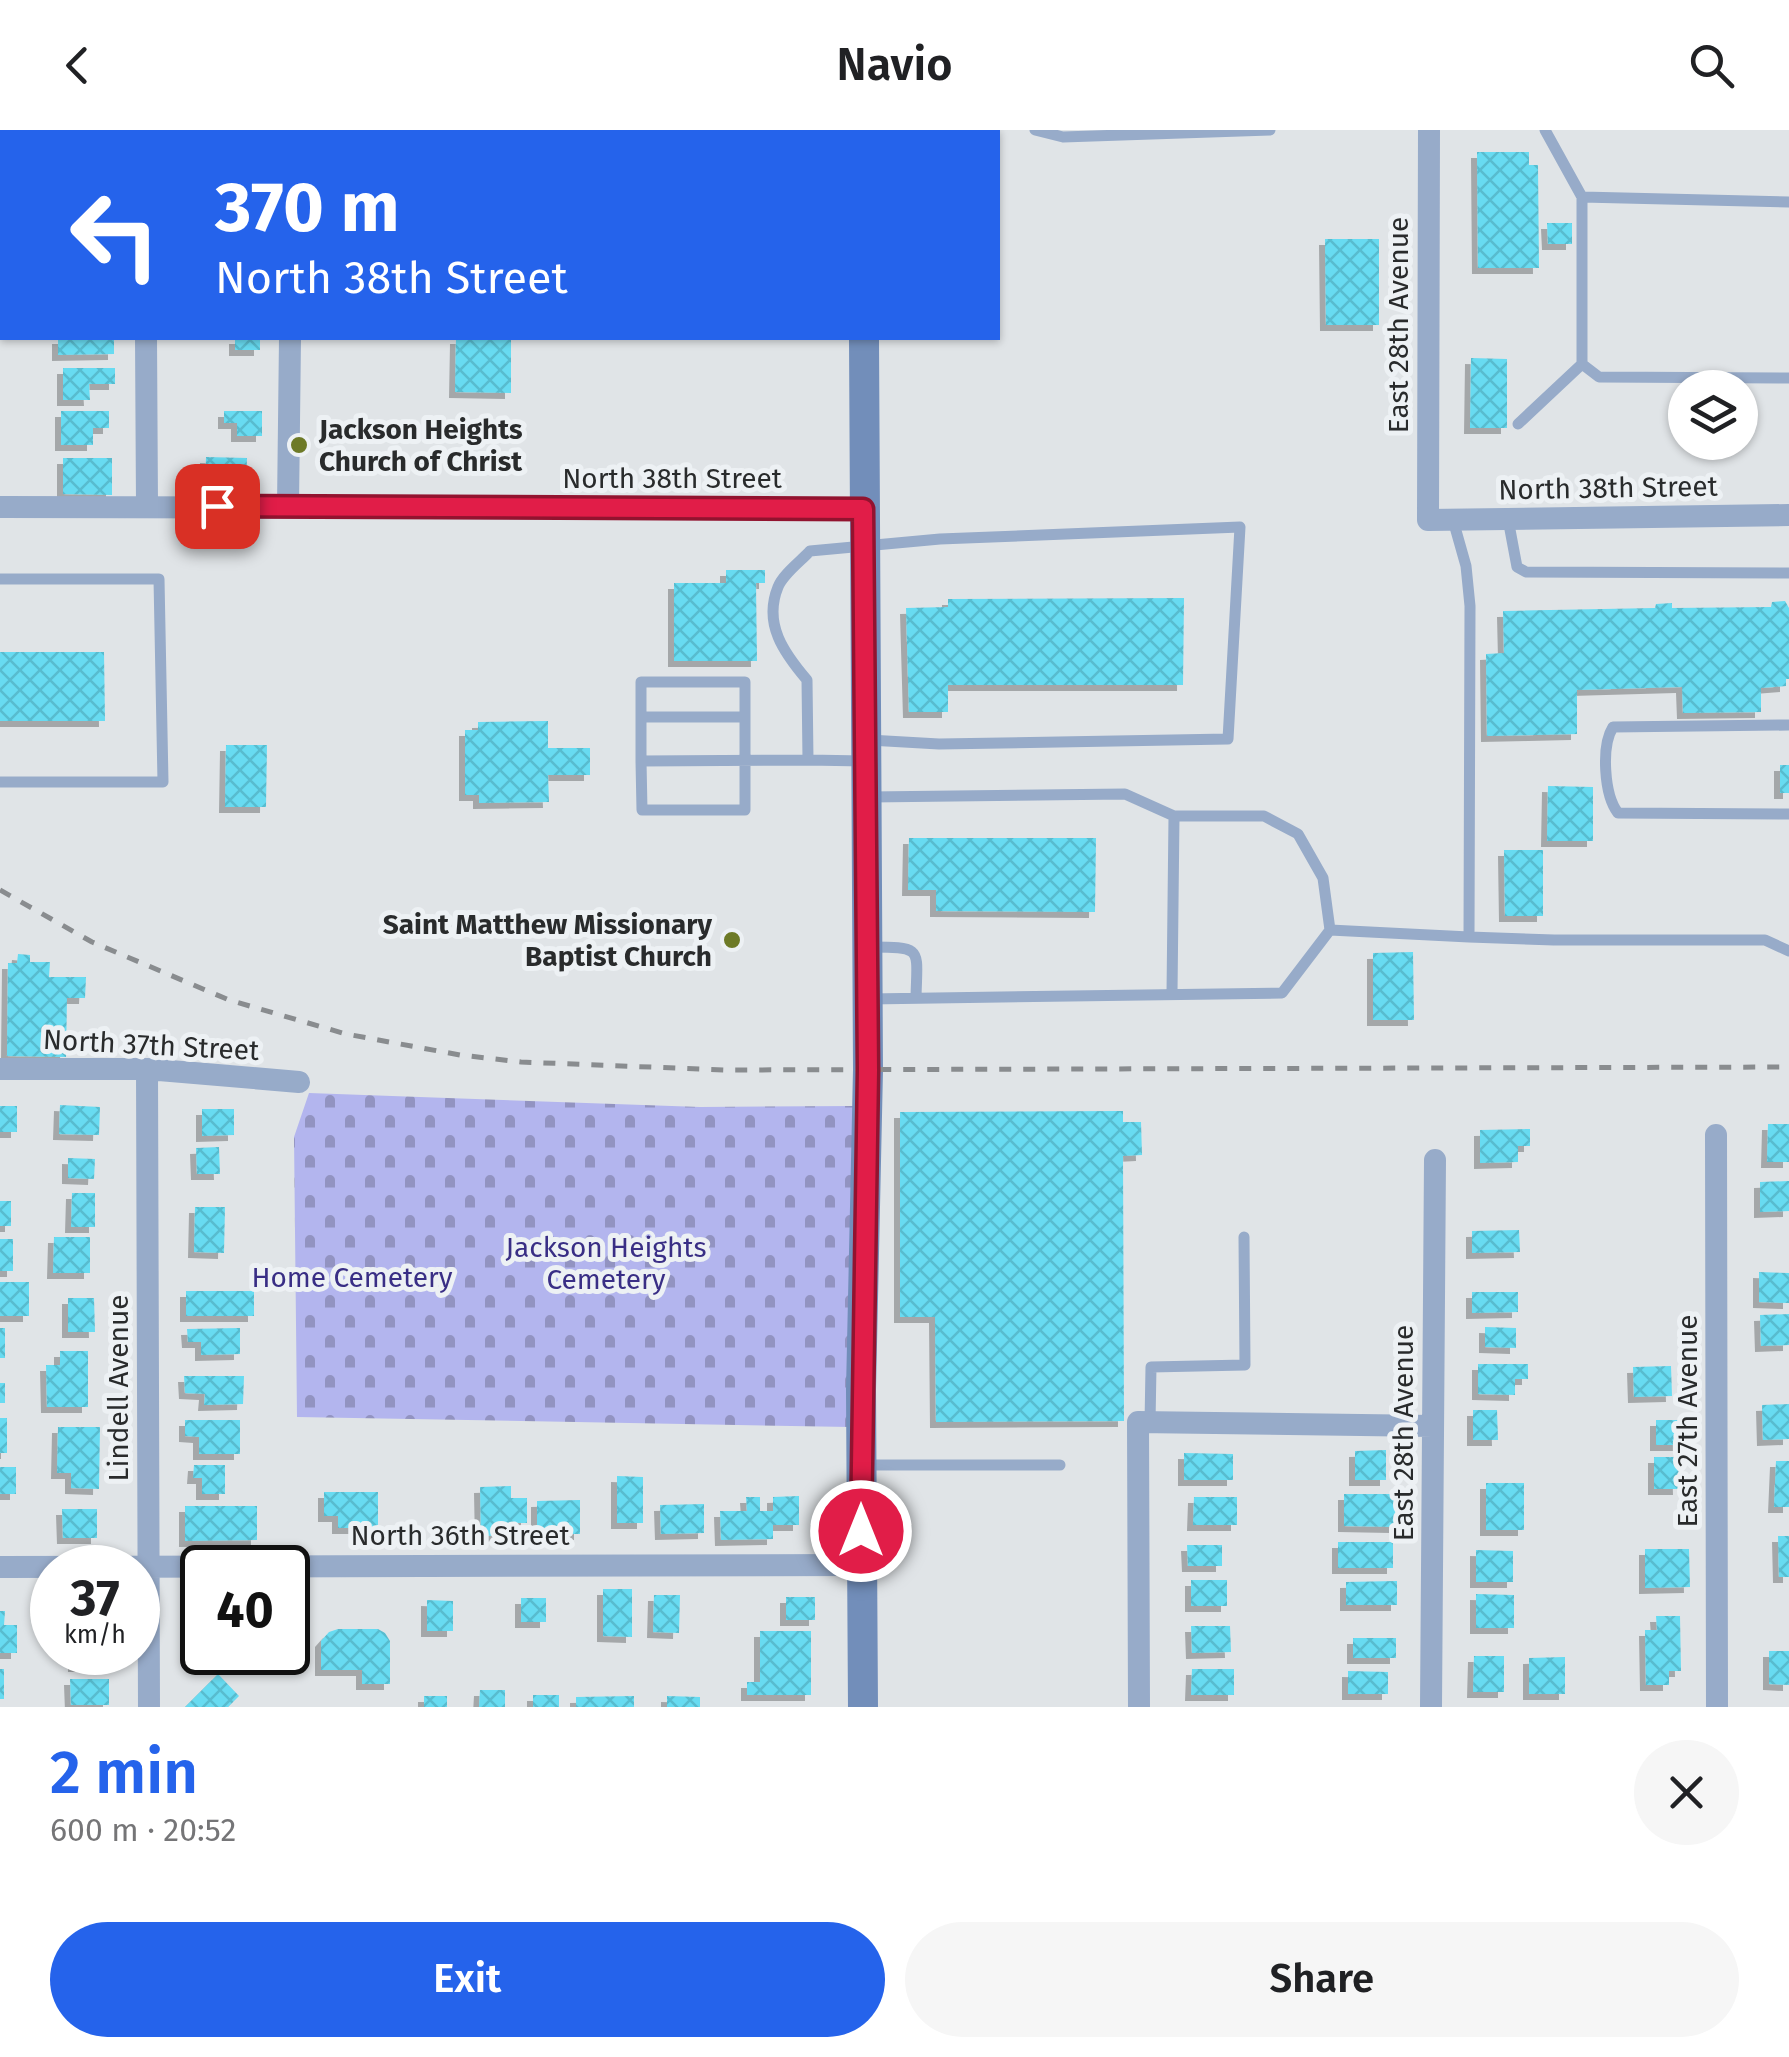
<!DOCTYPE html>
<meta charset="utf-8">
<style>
body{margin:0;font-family:"Fira Sans",sans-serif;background:#f6f6f6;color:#202124;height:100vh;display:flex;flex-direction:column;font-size:38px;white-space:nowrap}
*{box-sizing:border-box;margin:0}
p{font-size:32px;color:#757577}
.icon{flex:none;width:55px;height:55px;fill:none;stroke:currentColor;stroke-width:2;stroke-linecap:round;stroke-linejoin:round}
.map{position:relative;height:1577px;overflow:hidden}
.drawer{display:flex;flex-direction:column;background:#fff;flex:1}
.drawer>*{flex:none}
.top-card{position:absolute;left:0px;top:0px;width:1000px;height:210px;box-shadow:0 2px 8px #0004;background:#2563eb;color:#fff;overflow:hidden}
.fabs{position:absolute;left:1668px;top:240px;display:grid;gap:20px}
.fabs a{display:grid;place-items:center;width:90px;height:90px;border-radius:50%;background:#fff;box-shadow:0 2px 8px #0004;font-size:50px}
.speed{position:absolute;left:30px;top:1415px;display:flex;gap:20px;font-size:50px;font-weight:700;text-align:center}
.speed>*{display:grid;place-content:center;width:130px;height:130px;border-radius:50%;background:#fff;box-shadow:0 2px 8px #0004;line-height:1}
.speed small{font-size:25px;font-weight:400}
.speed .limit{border:5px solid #111;border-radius:15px;background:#fff;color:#111}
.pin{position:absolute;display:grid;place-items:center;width:85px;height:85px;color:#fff;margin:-42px;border-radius:20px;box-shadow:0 5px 15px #0006}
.me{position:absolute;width:110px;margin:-55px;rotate:0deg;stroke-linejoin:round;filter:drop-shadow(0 0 8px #0008)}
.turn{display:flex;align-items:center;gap:35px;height:210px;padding:0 50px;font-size:45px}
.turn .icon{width:130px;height:130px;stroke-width:2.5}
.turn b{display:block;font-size:70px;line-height:85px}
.round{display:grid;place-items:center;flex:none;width:105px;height:105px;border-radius:52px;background:#f6f6f6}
.head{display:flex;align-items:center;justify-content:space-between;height:170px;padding:0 50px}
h1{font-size:60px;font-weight:600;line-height:75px;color:#2563eb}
.primary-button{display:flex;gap:20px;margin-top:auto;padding:20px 50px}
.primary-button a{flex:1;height:115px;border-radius:60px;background:#2563eb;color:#fff;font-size:40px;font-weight:600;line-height:115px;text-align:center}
.primary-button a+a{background:#f6f6f6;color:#202124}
header{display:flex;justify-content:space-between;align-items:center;height:130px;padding:0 50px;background:#fff;font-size:45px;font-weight:600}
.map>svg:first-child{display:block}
.cemetery{fill:url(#cemetery-stones)}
.building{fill:url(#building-cross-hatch);filter:url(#shadow)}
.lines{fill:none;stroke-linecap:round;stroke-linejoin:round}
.lane{stroke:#97abc9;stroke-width:11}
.street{stroke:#97abc9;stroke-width:22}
.secondary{stroke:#728eba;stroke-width:30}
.rail{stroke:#898c8f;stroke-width:5;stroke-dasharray:12 12;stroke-linecap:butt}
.route-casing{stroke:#92132f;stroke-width:25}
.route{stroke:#e11d48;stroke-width:18}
.poi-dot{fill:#6d7a27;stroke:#edf1f4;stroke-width:4}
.labels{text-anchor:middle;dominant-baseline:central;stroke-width:10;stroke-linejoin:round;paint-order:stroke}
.street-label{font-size:28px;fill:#292b2c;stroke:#edf1f4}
.poi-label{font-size:28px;font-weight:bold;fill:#292b2c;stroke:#edf1f4;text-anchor:start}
.park-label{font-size:28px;fill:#392e85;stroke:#edf1f4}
</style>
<header><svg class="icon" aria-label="back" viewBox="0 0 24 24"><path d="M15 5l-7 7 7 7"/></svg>Navio<svg class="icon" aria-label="search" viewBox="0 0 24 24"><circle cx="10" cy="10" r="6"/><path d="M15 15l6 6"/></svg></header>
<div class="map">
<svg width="1789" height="1577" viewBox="0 0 1789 1577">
<defs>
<pattern id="cemetery-stones" width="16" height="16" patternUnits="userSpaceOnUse" patternTransform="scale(2.5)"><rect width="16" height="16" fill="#b3b5ee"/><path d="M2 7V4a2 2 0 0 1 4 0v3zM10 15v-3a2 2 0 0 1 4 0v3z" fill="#9293c1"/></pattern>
<pattern id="building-cross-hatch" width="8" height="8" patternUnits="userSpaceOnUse" patternTransform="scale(2.5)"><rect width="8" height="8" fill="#67dbf1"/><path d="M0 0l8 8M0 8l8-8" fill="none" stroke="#59bccf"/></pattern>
<filter id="shadow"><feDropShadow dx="-6" dy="6" stdDeviation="0" flood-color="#0004"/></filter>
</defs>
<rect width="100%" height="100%" fill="#e0e4e7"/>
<!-- cemetery -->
<path class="cemetery" d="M309,963L700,977L856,976L850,1297L297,1287L294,1007Z"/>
<!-- building -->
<path class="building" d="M1477,22H1529V35H1538L1539,138H1478Z
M1547,93H1572V114H1548Z
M1325,109H1379V195H1326Z
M58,208H114V224L58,225Z
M235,208H260V220H235Z
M456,208H511V263L455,262Z
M1471,228L1507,229V298H1470Z
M63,238H115V254H89L90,270H63Z
M61,281H109V298H93V315H61Z
M224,281H262V306H237V293H224Z
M206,327L247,328L246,357L205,356Z
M63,328H112V365L63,364Z
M726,440H765V453H756L757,531H674V453H726Z
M1184,468L1183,555H948V582H909L906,478L948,477V469Z
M1785,471L1789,478V549H1786V556L1761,558V582L1683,583L1682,557L1577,560V604L1487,606L1486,524L1504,523L1503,481L1655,478L1656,474L1672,473V478L1771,477L1772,472Z
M0,522H104L105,591H0Z
M548,591V618H590V645H548L549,672L479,673V665H465V600H478V592Z
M226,615H267L266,677H225Z
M1780,635H1789V663H1780Z
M1548,656L1593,657V711H1547Z
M909,708H1096L1095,782L936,781V760H908Z
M1504,720H1543V786H1505Z
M1413,822L1414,890H1373V823Z
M18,824L30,825V832H50L49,847H86L85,868H67L66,927L7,926L8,833H17Z
M60,975L100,977L99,1005L59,1004Z
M0,976H17V1002H0Z
M202,979H234V1005L202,1006Z
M1123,981V992H1141L1142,1025L1123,1026L1124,1291L936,1292L935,1187H900V982Z
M1768,994H1789V1032H1767Z
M1530,999V1016H1518V1032L1480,1033V1000Z
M219,1017L220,1044H197L196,1018Z
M68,1028L95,1029L94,1049L68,1048Z
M1789,1051V1081L1760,1082V1052Z
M72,1063H95V1097H71Z
M0,1071H11V1096H0Z
M195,1077H225L224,1123L194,1122Z
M1519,1100L1520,1122L1472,1123V1101Z
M54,1107H90V1143H53Z
M0,1109H13V1141H0Z
M1759,1142L1789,1143V1173L1759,1172Z
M0,1152H29V1186H0Z
M186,1161H254V1186H186Z
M1472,1162H1518V1182L1472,1183Z
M68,1168H94L95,1202H68Z
M1789,1184V1215L1761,1216L1760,1185Z
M1485,1197L1516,1198V1218L1485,1217Z
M0,1198H5V1228H0Z
M240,1198V1224L201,1225V1212H188L187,1199Z
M60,1221H88V1277H47L46,1235H60Z
M1478,1234H1528V1249H1515V1265L1478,1264Z
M1671,1236L1672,1266L1634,1267L1633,1237Z
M184,1246H244L243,1274L204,1275L205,1264L185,1263Z
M0,1253H5V1273H0Z
M1789,1274V1309L1763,1310L1762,1275Z
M1473,1280H1497L1498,1310H1473Z
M0,1288H7V1323H0Z
M185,1290H240V1324H199V1307L185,1306Z
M1656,1290H1683V1315H1656Z
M58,1297H100L99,1359L71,1358V1343H57Z
M1386,1320V1350H1355V1321Z
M1184,1323L1233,1324V1350H1184Z
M1654,1327H1678L1679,1359H1654Z
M1776,1331H1789V1377H1774Z
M194,1335H225V1364H202V1348H193Z
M0,1337H16V1364H0Z
M617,1346L643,1347V1393H617Z
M1486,1353H1524V1400H1486Z
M511,1356V1368H527V1393H511L512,1405L481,1406L480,1357Z
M324,1362H378V1398H338V1386H324Z
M1344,1364H1396V1397L1344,1396Z
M799,1366V1395H773V1409L721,1410L720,1381H747L746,1367H760V1381H773V1367Z
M1194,1367H1237V1395H1193Z
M580,1370V1404H537V1371Z
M704,1374V1403L661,1404L660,1375Z
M185,1376H257V1410L185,1411Z
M62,1379H97V1408H63Z
M1778,1406H1789V1447H1779Z
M1338,1412H1393V1438H1338Z
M1187,1415H1222V1436H1188Z
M1645,1419H1689L1690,1457L1645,1458Z
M1476,1420L1513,1421V1452H1476Z
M1191,1450H1227V1476H1191Z
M1397,1451V1475H1346V1452Z
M603,1459H632V1507L603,1506Z
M1476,1464L1514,1465V1498H1476Z
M654,1465H680L679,1503L653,1502Z
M786,1467H815V1490H786Z
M521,1468H546V1492H521Z
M427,1470L453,1471V1501H427Z
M0,1481H5L4,1495H17V1523H0Z
M1656,1486H1680L1681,1541H1669V1555H1646L1645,1500H1657Z
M199,1495H202V1525H199Z
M1191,1496H1230L1231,1522L1192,1523Z
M338,1499H378L385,1503L390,1511V1554H362V1540H321V1511L329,1502Z
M760,1501H811V1565H747V1552H760Z
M1353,1508H1396V1528H1353Z
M1769,1521H1789V1555L1769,1554Z
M74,1522H108V1536H74Z
M1474,1526H1504V1562H1473Z
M1565,1527V1564H1529V1528Z
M0,1539H4V1569H0Z
M1192,1539H1234V1565H1191Z
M1348,1541L1388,1542V1564H1348Z
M218,1544L239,1566L228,1577H185Z
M70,1549H109V1575H71Z
M480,1560H505V1577H479Z
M533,1565H559V1577H533Z
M424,1566H447V1577H424Z
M634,1566V1577H576V1567Z
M667,1566L700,1567V1577H667Z"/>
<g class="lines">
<!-- lane -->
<path class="lane" d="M1035,0L1063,7L1270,0
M1545,0L1582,67V234L1599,247L1789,248
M1582,67L1789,72
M1518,294L1582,234
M1508,389L1517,437L1526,442L1789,443
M1453,390L1466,436L1470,476L1469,807L1554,810H1765L1789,821
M0,449H159L163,652H0
M641,587H745
M1789,595L1613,597C1601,616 1604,665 1618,683L1789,684
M641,631V552H745C745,595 745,637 745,680H642L641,631L808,630
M864,631L808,630L807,550C784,523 763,494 778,457C783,444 801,431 810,421L940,409L1240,397L1228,609L939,614L869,610
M870,667L1125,664L1174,686H1264L1298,704L1323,748L1330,800
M871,817C924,817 917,818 916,868
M1172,863L1174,686
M869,869L1282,863L1330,800L1469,807
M1150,1293L1151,1237L1245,1235L1244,1107
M865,1335H1060"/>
<!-- street -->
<path class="street" d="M145,0V2
M1429,0L1428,390L1789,385
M291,2V0
M146,208L147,376
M288,376L290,208
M0,377L863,379
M0,939H147L299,952
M147,939L149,1577
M1716,1005L1717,1577
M0,1437L861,1435
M1139,1577L1138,1292L1433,1296
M1431,1577L1435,1030"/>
<!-- secondary -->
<path class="secondary" d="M864,0V2
M863,1577L861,1260L868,940L864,208"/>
<!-- rail -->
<path class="rail" d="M0,760L92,812L229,870L346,904L460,925L521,932L725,940L1789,937"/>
</g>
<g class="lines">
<defs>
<path id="route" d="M217,376L863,379L868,940L861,1401"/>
</defs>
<!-- route casing -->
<use href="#route" class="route-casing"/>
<!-- route -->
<use href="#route" class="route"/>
</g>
<!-- markers -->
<g class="poi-dot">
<circle cx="299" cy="315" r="10"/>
<circle cx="732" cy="810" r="10"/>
</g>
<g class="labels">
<!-- street labels -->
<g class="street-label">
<text transform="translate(1398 195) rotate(-90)">East 28th Avenue</text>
<text x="672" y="348">North 38th Street</text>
<text transform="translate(1608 358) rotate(-1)">North 38th Street</text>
<text transform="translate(151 915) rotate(3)">North 37th Street</text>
<text transform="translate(118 1258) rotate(-90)">Lindell Avenue</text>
<text transform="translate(1687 1291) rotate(-90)">East 27th Avenue</text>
<text transform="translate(1403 1303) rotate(-90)">East 28th Avenue</text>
<text x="460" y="1405">North 36th Street</text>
</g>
<!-- poi labels -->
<g class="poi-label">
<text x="319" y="299">Jackson Heights<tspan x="319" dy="32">Church of Christ</tspan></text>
<text x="712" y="794" text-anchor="end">Saint Matthew Missionary<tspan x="712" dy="32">Baptist Church</tspan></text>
</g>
<!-- park labels -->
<g class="park-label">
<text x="606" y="1117">Jackson Heights<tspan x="606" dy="32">Cemetery</tspan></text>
<text x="352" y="1147">Home Cemetery</text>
</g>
</g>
</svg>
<div class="fabs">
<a><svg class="icon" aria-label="layers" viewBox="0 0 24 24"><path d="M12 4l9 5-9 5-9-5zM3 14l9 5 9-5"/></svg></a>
</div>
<div class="speed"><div>37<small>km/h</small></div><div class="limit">40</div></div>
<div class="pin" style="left:217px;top:376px;background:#d93025"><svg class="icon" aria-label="arrive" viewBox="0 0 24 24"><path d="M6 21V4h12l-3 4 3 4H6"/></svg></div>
<svg class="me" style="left:861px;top:1401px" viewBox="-20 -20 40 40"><circle r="17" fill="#e11d48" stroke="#fff" stroke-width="3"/><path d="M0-11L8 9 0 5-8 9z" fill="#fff"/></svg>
<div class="top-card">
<div class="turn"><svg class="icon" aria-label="left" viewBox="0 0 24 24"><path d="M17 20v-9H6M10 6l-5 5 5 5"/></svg><div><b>370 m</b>North 38th Street</div></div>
</div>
</div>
<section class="drawer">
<div class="head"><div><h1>2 min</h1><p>600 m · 20:52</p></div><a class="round"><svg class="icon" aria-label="close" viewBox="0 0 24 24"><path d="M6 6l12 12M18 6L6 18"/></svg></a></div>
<div class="primary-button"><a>Exit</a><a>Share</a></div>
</section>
